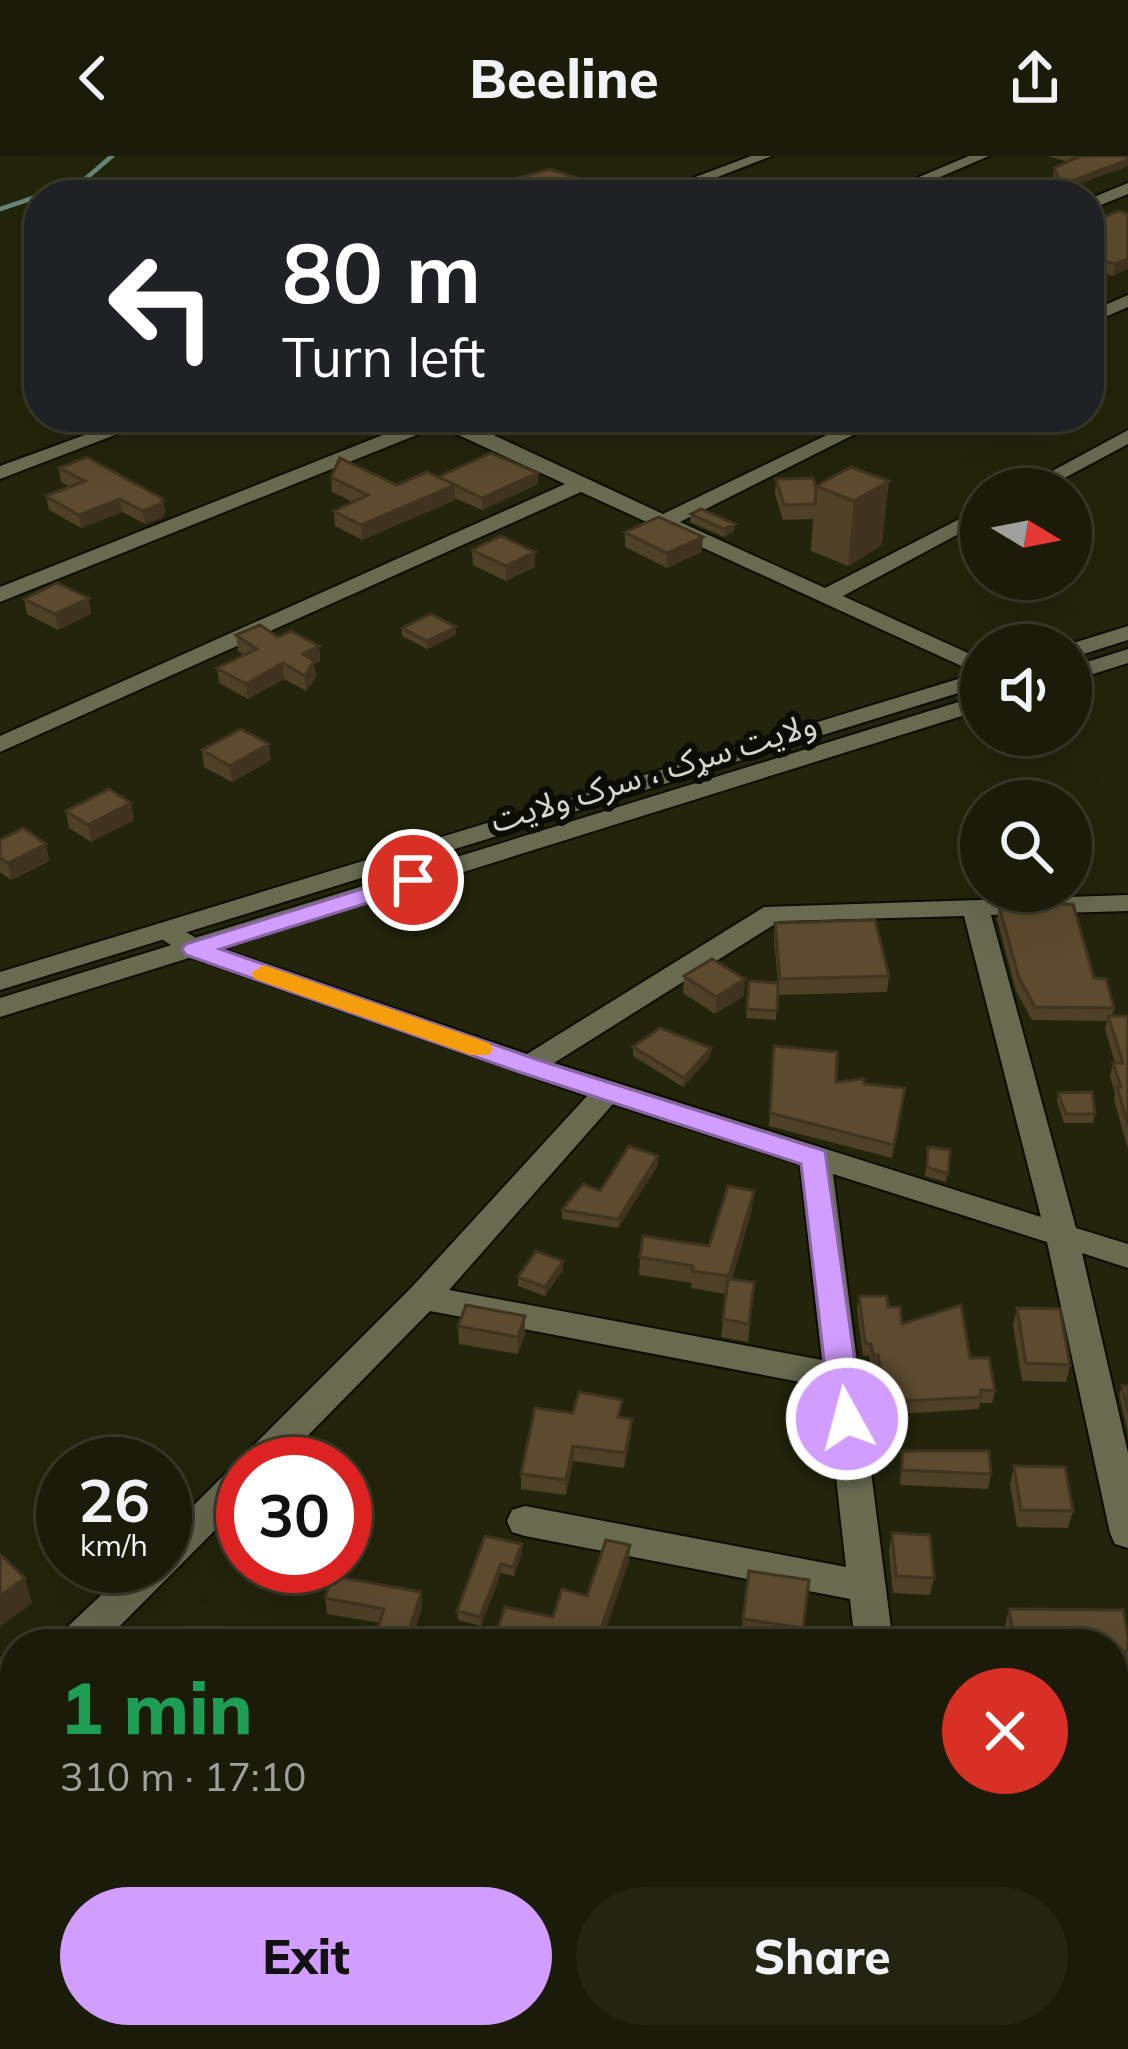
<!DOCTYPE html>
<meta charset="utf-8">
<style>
body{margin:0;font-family:Mulish,"Noto Sans Arabic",sans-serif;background:#232412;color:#f1f3f6;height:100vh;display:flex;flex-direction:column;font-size:45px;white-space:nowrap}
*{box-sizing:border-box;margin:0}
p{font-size:39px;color:#9fa19c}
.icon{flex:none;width:66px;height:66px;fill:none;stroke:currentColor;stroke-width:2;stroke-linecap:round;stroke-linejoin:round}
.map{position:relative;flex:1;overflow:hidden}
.side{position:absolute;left:0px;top:1473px;width:1128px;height:420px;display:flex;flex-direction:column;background:#1a1b08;border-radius:48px 48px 0 0;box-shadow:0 12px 48px #0002,0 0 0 3px #383929}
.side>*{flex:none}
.hud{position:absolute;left:24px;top:24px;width:1080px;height:252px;border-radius:48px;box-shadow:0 12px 48px #0002,0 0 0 3px #383929;background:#202124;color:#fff;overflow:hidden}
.needle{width:78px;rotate:100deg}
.buttons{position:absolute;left:960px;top:312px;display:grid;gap:24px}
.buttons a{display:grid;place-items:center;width:132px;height:132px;border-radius:50%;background:#1a1b08;box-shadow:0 12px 48px #0002,0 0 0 3px #383929;font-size:60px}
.speed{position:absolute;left:36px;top:1281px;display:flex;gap:24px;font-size:60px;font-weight:700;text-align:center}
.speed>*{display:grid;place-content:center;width:156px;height:156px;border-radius:50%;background:#1a1b08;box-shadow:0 12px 48px #0002,0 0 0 3px #383929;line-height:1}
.speed small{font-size:30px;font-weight:400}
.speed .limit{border:18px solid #d22;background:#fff;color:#111}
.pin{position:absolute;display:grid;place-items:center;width:102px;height:102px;color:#fff;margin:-51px;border:6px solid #fff;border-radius:50%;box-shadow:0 3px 12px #0007}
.me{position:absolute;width:132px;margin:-66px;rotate:353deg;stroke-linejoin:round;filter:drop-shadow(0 0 9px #0008)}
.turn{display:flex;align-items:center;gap:42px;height:252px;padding:0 60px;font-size:54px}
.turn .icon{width:156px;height:156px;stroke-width:2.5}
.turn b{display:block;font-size:84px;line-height:102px}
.round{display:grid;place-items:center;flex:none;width:126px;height:126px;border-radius:63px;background:#232412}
.summary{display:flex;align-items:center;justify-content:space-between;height:204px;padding:0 60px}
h1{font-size:72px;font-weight:800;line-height:90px;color:#1e9e55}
.action{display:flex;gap:24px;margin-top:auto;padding:24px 60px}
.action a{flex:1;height:138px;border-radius:72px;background:#d19dfe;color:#111;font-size:48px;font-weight:800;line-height:138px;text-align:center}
.action a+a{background:#232412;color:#f1f3f6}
header{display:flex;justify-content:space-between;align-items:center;height:156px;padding:0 60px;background:#1a1b08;font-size:54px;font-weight:800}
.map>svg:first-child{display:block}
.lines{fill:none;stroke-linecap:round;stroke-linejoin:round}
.stream{stroke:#68867b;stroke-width:4.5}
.minor-casing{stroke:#0c0d00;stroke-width:4}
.secondary-casing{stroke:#0c0d00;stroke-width:4}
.minor{fill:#686b50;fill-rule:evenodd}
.secondary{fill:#686b50;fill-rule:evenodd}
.wall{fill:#4f4028}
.shaded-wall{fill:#403420}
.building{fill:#5c4b2e;stroke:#403420;stroke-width:3}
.route{fill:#d19dfe;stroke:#8866a5;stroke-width:3}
.slow{fill:#f59e0b}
.labels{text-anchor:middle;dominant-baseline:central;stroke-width:12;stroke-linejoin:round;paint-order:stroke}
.street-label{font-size:33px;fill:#d4d6c7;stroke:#0b0c04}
</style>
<header><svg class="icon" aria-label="back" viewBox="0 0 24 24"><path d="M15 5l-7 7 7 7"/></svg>Beeline<svg class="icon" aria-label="share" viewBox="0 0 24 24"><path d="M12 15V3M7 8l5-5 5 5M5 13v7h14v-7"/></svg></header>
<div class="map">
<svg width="1128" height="1893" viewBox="0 0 1128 1893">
<rect width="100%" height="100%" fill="#22240b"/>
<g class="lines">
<!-- stream -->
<path class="stream" d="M0,53L83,25L112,0"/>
<defs>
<path id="minor" d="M751,0H772L671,39H648Z
M969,0H989L898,39H876Z
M1128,27V38L1089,54V43Z
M1128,139V151L1089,168V156Z
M134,261H162L0,323V310Z
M428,261H455L663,358L864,261H889L680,366L825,432L981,352V366L843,440L981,503V519L581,336L0,596V580L565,328L439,270L0,446V431Z
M1128,274V288L1044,333H1019Z
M1128,739V755L991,759L1076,1072L1128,1088V1112L1082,1097L1128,1297V1392L1115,1388L1110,1377L1047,1086L833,1018L893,1488H855L850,1443L525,1380L512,1376L507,1365L512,1354L525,1350L846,1411L826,1231L430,1155L280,1308H243V1346L102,1488H57L62,1476L132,1410H165V1378L230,1313L241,1309L245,1298L411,1132L587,940L185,799L153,777L157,771H177L205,787L527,898L764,751ZM964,760L1041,1061L554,907L780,765ZM613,948L800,1008L822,1204L449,1134Z
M15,1512V1551L0,1556V1518Z
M15,1863V1878H54L48,1893H0L2,1877Z
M261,1878H374L381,1893H267Z
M885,1878H929L931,1893H885Z"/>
<path id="secondary" d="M1128,470V484L1071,502V489H1067Z
M1128,493V507L1071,525V511Z
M981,516V530L0,834V816Z
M981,539V554L0,861V842Z"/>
</defs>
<!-- minor casing -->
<use href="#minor" class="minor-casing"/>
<!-- secondary casing -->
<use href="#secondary" class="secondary-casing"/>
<!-- minor -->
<use href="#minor" class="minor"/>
<!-- secondary -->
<use href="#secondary" class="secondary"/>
</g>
<!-- wall -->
<path class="wall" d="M1047,0H1128V10L1060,35L1053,19L1054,12L1069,6Z
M508,25L599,29V36L590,39H527L508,32Z
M1128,58V112L1113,120L1089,113V67Z
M851,311L882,389L848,410L811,395L813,363L783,364L775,338L776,323L816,332Z
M59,312L163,343L165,356L162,362L145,368L122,356L81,372L49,354L46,340L71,331L61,326Z
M331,321L397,329L438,321L538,328L482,354L455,342V344L362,384L335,370L334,355L353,346L332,336Z
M691,358L734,375L724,381L690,366Z
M625,376L702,396L667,412L625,391Z
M472,394L535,411L506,425L473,409Z
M24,443L91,458L58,474L27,458Z
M402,472L456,479L427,493L402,480Z
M236,479L278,481L319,490L320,505L314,508L316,521L306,535L284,523L248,543L219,527L217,512L244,499L238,495Z
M202,594L271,604L232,626L204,611Z
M66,655L134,664L91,686L69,672Z
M0,684L46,688L49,705L11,724L0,716Z
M999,750L1094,822L1114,852L1112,860H1128V993L1114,944L1115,937L1110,920L1113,907H1115L1105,873L1107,865L1032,864L1016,835L997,763Z
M775,767L889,820L887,836L779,839L778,830L776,864L746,862L749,825L778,827L774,783Z
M684,820L744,840L715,858L683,837Z
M774,890L836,926L905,932L892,1002L769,970Z
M633,891L710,901L683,931L633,900Z
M1058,937L1095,958L1093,967H1064L1057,945Z
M928,991L950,994L946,1026L925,1020Z
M658,1000V1009L618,1072L562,1063V1054L600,1035Z
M752,1053L732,1123L754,1126L748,1186L721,1181L726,1138L691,1132L692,1127L639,1119L640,1101L709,1090Z
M563,1114L545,1140L518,1130V1121Z
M859,1140L888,1151L902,1168L970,1202L995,1235L992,1247H980L979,1253L883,1259L876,1212H871L869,1200H863L857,1153Z
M1017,1152L1070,1209L1066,1226L1022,1225L1013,1169Z
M525,1160V1178L518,1198L459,1188L458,1170Z
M1122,1230H1128V1277L1119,1239Z
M621,1261L632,1263L631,1278L624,1312L573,1305L566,1339L521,1333V1318Z
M902,1295L991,1318L988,1333L900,1329Z
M1014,1310L1073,1355L1068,1372L1017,1371L1010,1328Z
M892,1377L934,1422L930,1439L893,1437L889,1395Z
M485,1380L522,1388V1397L514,1420L501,1417L481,1470L458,1464L457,1455Z
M749,1415L809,1424L801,1488L741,1481Z
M421,1436L422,1451L411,1488H373L380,1467L327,1458L325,1442Z
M1009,1453L1128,1480V1505L1126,1512H1113V1488H940L943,1476L1006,1477L1005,1470Z
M1128,1680V1711L1113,1712V1681Z
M1057,1878H1095L1097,1893H1060Z"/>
<!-- shaded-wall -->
<path class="shaded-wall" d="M1128,4V10L1060,35L1061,29Z
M599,29V36L590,39H572Z
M1128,102V112L1113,120L1115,108Z
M538,317V328L482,354V342Z
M889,325L882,389L848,410L854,345Z
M455,329V344L362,384L361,369Z
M120,343L122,356L81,372L79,359Z
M163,343L165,356L162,362L145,368L143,355Z
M735,368L734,375L724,381V373Z
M703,381L702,396L667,412V397Z
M535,396V411L506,425V410Z
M89,442L91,458L58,474L55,458Z
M456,471V479L427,493V485Z
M319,490L320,505L314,508L316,521L306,535L303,498Z
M283,507L284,523L248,543L246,528Z
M269,588L271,604L232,626L230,610Z
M131,647L134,664L91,686L88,669Z
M46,688L49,705L11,724L8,707Z
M745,823L744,840L715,858L716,841Z
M711,892L710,901L683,931L684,922Z
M658,1000V1009L618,1072V1063Z
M754,1035L752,1053L728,1138L729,1120Z
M563,1105V1114L545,1140V1131Z
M525,1160V1178L518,1198V1181Z
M632,1263L631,1278L624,1312L625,1297Z
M573,1290V1305L566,1339V1324Z
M522,1388V1397L514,1420L513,1411Z
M630,1389L629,1406L601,1488L600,1475Z
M501,1408V1417L481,1470L480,1461Z
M25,1422L32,1447L0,1471V1440Z
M421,1436L422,1451L411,1488H405Z"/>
<!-- building -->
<path class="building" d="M1072,0H1128V4L1061,29L1054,12L1079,1Z
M549,13L599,29L572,39H544L508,25Z
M1118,55L1128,58V102L1115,108L1089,101V67Z
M491,297L538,317L482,342L438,321Z
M87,301L163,343L160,348L143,355L120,343L79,359L46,340L85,325L59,312Z
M340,302L397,329L427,316L455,329L361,369L334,355L368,339L331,321Z
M851,311L889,325L854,345L816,330Z
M813,322L816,332L815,348L784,349L776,323Z
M701,353L735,368L724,373L691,358Z
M659,361L703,381L667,397L625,376Z
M501,380L535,396L506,410L472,394Z
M57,427L89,442L55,458L24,443Z
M431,458L456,471L427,485L402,472Z
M260,469L278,481L291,475L319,490L303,498L314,505L305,520L283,507L246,528L217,512L257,493L236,479Z
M241,573L269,588L230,610L202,594Z
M109,633L131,647L88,669L66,655Z
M23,672L46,688L8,707L0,702V684Z
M1073,748L1094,822L1106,823L1114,852L1035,851L1019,822L999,750Z
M875,764L889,820L780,823L775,767Z
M712,803L745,823L716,841L684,820Z
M749,825L778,827L777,855L747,853Z
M1108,860H1128V969L1117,931H1121L1113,907H1123Z
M660,872L711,892L684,922L633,891Z
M774,890L837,896L836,926L864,923V928L905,932L894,989L770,957Z
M1092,936L1095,958H1066L1058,937Z
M629,990L658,1000L618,1063L562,1054L583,1028L600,1035Z
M928,991L950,994L948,1018L927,1011Z
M728,1030L754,1035L729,1120L692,1115L693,1110L640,1101L643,1080L709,1090Z
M536,1095L563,1105L545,1131L518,1121Z
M728,1123L754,1126L749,1168L723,1163Z
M859,1140H887L888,1151H900L902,1168L961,1149L970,1202H989L995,1235L981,1234V1241L885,1246L878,1199H873L871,1188L865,1187Z
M466,1149L525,1160L518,1181L458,1170Z
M1017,1152L1060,1153L1070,1209L1026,1207Z
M1122,1230H1128V1257Z
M579,1236L622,1244L618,1261L632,1263L625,1297L573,1290L566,1324L521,1318L535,1252L573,1257Z
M902,1295H989L991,1318L902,1314Z
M1014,1310L1065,1311L1073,1355L1021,1354Z
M892,1377L930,1379L934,1422L896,1420Z
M485,1380L522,1388L513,1411L501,1408L480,1461L457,1455Z
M606,1384L630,1389L600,1475L658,1484V1488H493L505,1451L553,1461L562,1433L587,1440Z
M0,1398L25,1422L0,1440Z
M749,1415L809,1424L803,1472L743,1463Z
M332,1420L421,1436L405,1488H373L384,1453L325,1442Z
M1009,1453L1123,1454L1128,1480V1495H1113V1488H944L943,1476L1013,1477Z
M1128,1680V1703L1113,1704V1681Z
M181,1878H215L222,1881L223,1878H260L264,1882H303L365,1893H168Z
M669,1878H699L697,1893H666Z
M758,1878H868L867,1893H756Z
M1065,1878H1095L1097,1893H1068Z"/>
<!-- route -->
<path class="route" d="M413,717L422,719V730L220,793L538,904L825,995L863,1263L858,1272L847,1275L836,1272L831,1263L801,1008L519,916L186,799L182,793L186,788Z"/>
<!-- slow -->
<path class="slow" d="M264,809L489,887L493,893L489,899H471L255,823L251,817Z"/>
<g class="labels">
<!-- street labels -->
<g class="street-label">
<text transform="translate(653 615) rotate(-17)">ولایت سړک ، سرک ولایت</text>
</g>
</g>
</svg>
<div class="buttons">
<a><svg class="needle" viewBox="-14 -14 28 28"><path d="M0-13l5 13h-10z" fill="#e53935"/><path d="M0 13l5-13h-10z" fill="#9fa19c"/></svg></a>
<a><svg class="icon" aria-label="sound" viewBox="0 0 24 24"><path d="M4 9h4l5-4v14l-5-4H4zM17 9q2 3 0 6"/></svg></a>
<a><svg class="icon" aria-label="search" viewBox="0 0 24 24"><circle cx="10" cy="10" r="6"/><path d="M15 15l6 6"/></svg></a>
</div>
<div class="speed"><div>26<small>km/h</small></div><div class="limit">30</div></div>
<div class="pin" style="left:413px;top:724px;background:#d93025"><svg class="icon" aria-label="arrive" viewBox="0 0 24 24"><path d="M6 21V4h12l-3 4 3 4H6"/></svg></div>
<svg class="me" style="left:847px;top:1263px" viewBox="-20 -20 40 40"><circle r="17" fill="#d19dfe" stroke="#fff" stroke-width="3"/><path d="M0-11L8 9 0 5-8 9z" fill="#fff"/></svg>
<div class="hud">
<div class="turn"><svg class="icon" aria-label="left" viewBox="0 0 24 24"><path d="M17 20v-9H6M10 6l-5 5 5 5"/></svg><div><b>80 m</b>Turn left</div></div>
</div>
<section class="side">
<div class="summary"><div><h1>1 min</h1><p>310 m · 17:10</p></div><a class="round" style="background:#d93025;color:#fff"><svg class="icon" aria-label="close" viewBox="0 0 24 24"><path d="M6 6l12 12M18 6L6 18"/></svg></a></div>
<div class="action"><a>Exit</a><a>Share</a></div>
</section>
</div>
